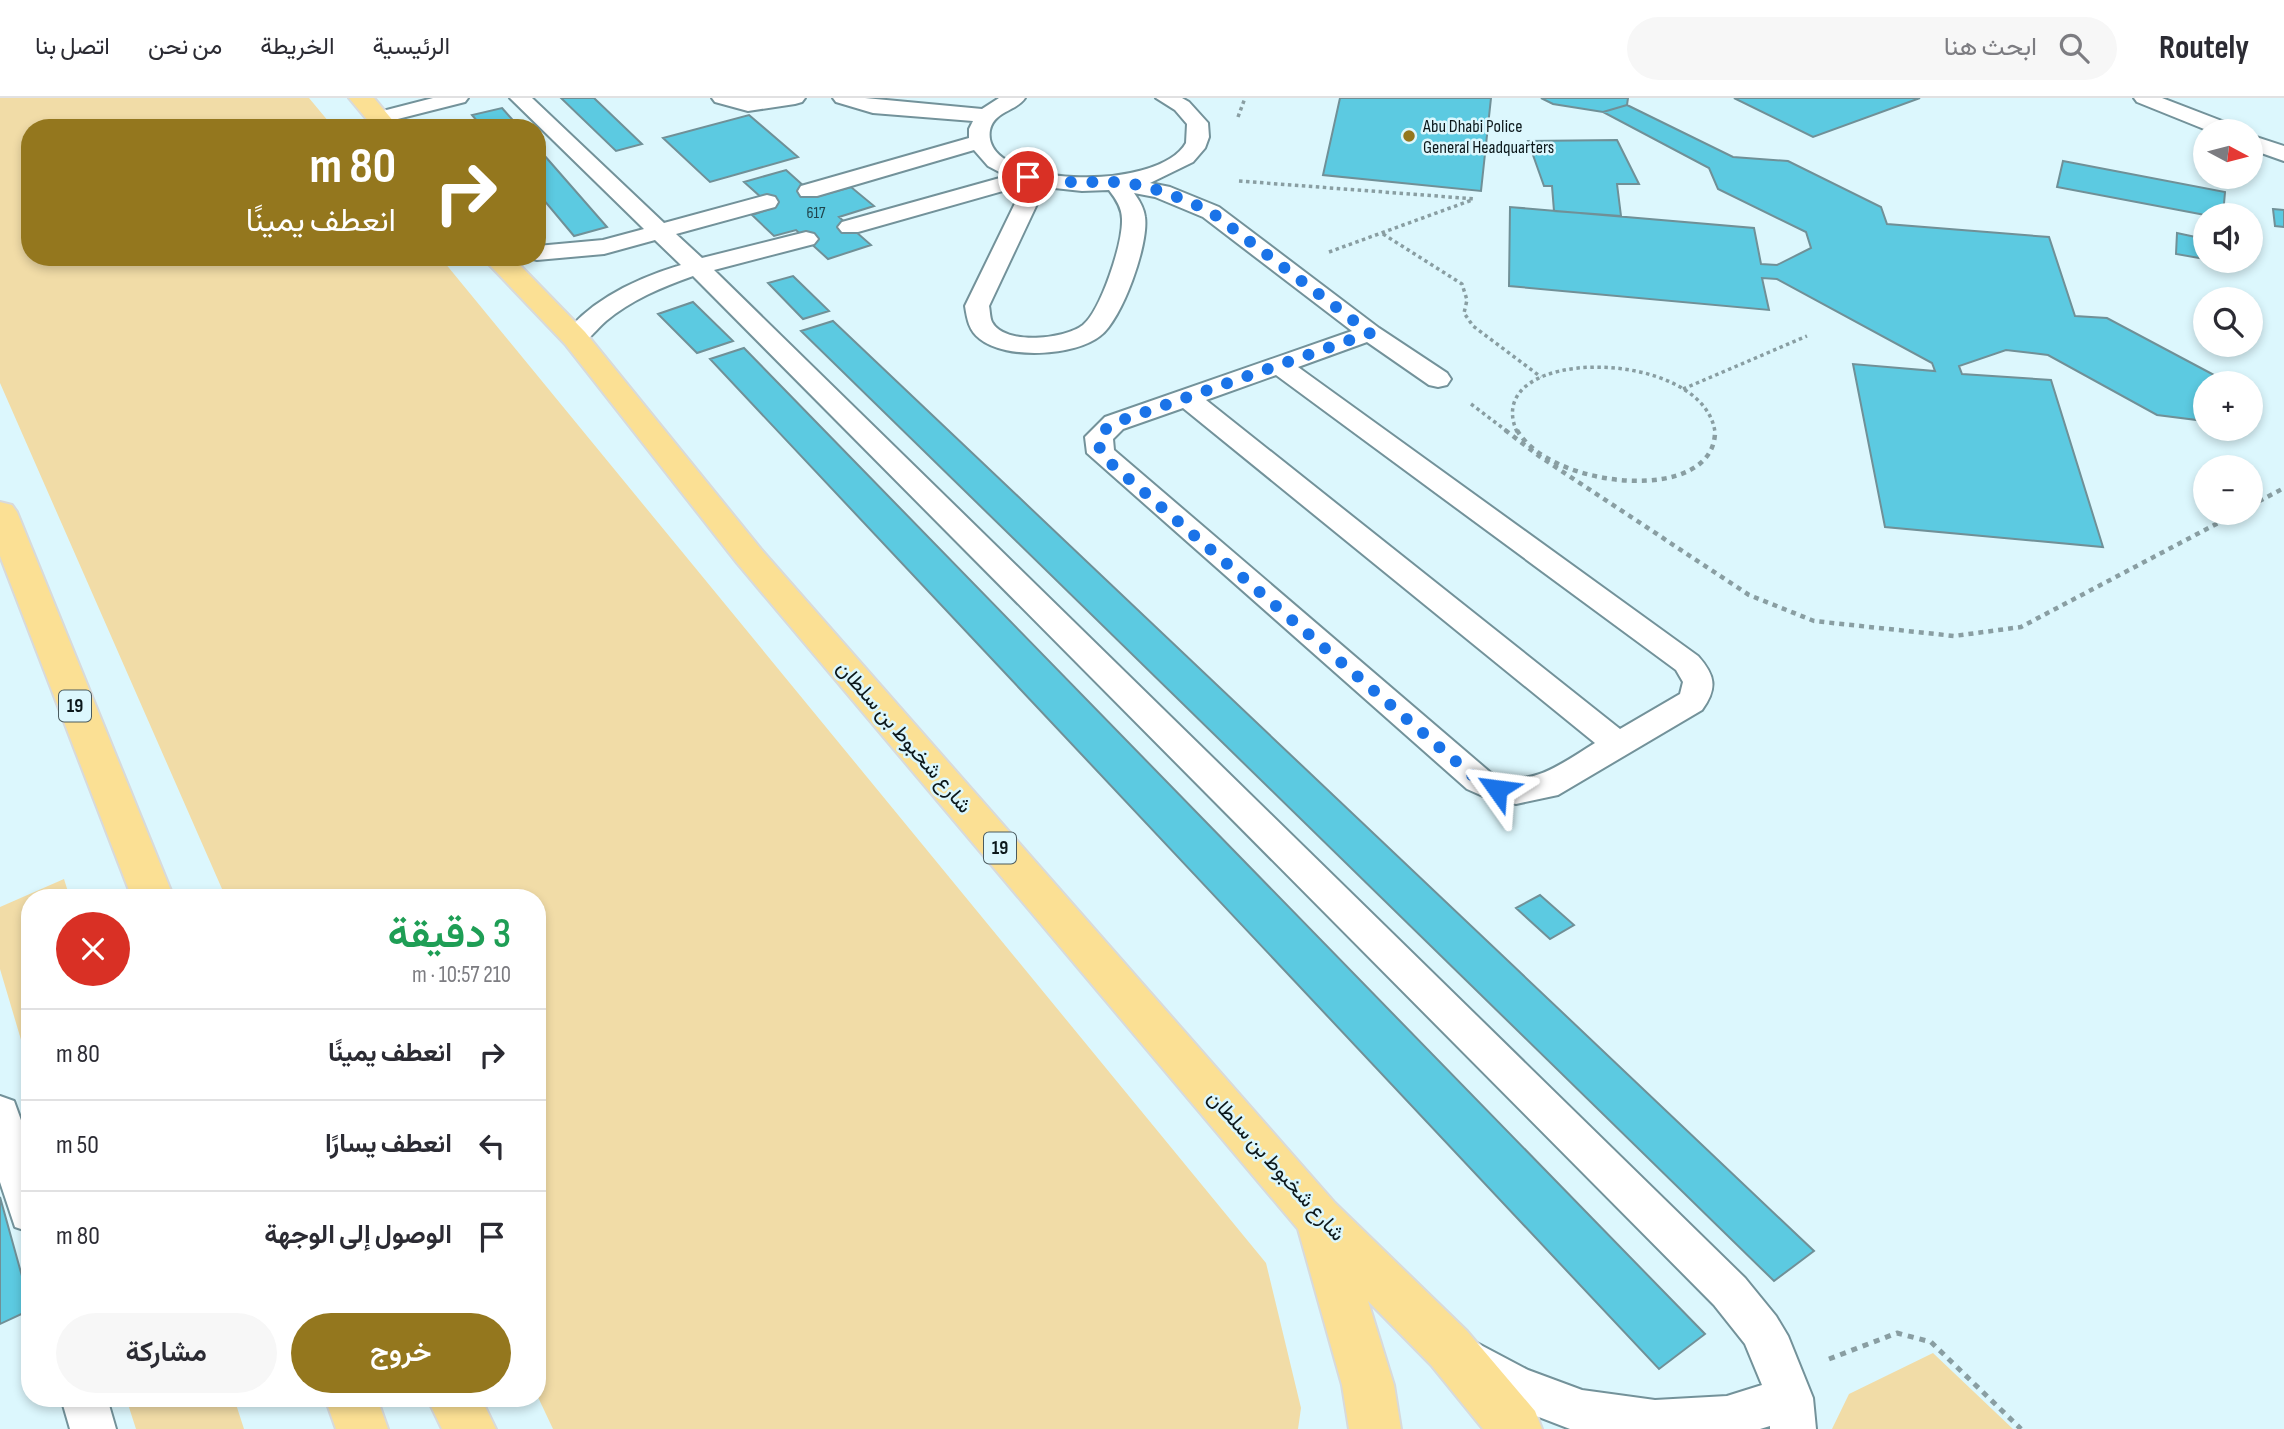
<!DOCTYPE html>
<html lang="ar">
<meta charset="utf-8">
<style>
body{margin:0;font-family:"Sofia Sans Condensed",Vazirmatn,sans-serif;background:#f7f7f7;color:#2b2b33;direction:rtl;height:100vh;display:flex;flex-direction:column;font-size:26px;white-space:nowrap}
*{box-sizing:border-box;margin:0}
p{font-size:23px;color:#7c7c81}
.icon{flex:none;width:38px;height:38px;fill:none;stroke:currentColor;stroke-width:2;stroke-linecap:round;stroke-linejoin:round}
.map{position:relative;flex:1;overflow:hidden;direction:ltr}
.sheet{position:absolute;left:21px;top:791px;width:525px;height:518px;display:flex;flex-direction:column;background:#fff;border-radius:28px;box-shadow:0 4px 10px #0003;direction:rtl}
.sheet>*{flex:none}
.hud{position:absolute;left:21px;top:21px;width:525px;height:147px;border-radius:28px;box-shadow:0 4px 10px #0003;direction:rtl;background:#94771e;color:#fff;overflow:hidden}
.needle{width:46px;rotate:97deg}
.fabs{position:absolute;left:2193px;top:21px;display:grid;gap:14px}
.fabs a{display:grid;place-items:center;width:70px;height:70px;border-radius:50%;background:#fff;box-shadow:0 4px 10px #0003;font-size:35px}
.pin{position:absolute;display:grid;place-items:center;width:60px;height:60px;color:#fff;margin:-30px;border:4px solid #fff;border-radius:50%;box-shadow:0 2px 7px #0007}
.me{position:absolute;width:77px;margin:-38px;rotate:301deg;stroke-linejoin:round;filter:drop-shadow(0 0 5px #0008)}
.turn{display:flex;align-items:center;gap:24px;height:147px;padding:0 35px;font-size:32px}
.turn .icon{width:91px;height:91px;stroke-width:2.5}
.turn b{display:block;font-size:49px;line-height:60px}
.round{display:grid;place-items:center;flex:none;width:74px;height:74px;border-radius:37px;background:#f7f7f7}
.summary{display:flex;align-items:center;justify-content:space-between;height:119px;padding:0 35px}
h1{font-size:42px;font-weight:600;line-height:52px;color:#1e9e55}
.button{display:flex;gap:14px;margin-top:auto;padding:14px 35px}
.button a{flex:1;height:80px;border-radius:42px;background:#94771e;color:#fff;font-size:28px;font-weight:600;line-height:80px;text-align:center}
.button a+a{background:#f7f7f7;color:#2b2b33}
ul{padding:0;list-style:none}
li{display:flex;align-items:center;gap:21px;height:91px;padding:0 35px;border-top:2px solid #e1e1e2}
li div{flex:1}
li b{display:block;font-size:26px}
li em{font-style:normal}
header{display:flex;align-items:center;gap:42px;box-sizing:border-box;height:98px;padding:0 35px;background:#fff;border-bottom:2px solid #e1e1e2}
header strong{font-size:33px}
nav{display:flex;gap:38px;margin-inline-start:auto;font-size:24px}
.search{width:490px;height:63px;background:#f7f7f7;display:flex;align-items:center;gap:18px;box-sizing:border-box;padding:0 24px;border-radius:38px;color:#7c7c81;font-size:26px}
.map>svg:first-child{display:block}
.green{fill:#f1dca7}
.building{fill:#5ccae1;stroke:#709097;stroke-width:2}
.lines{fill:none;stroke-linecap:round;stroke-linejoin:round}
.service-casing{stroke:#73929a;stroke-width:4}
.primary-casing{stroke:#d8dadb;stroke-width:4}
.path-far2{stroke:#899ea2;stroke-width:3.5;stroke-dasharray:3.5 3.5;stroke-linecap:butt}
.path-far1{stroke:#899ea2;stroke-width:4.5;stroke-dasharray:5 5;stroke-linecap:butt}
.path{stroke:#899ea2;stroke-width:5;stroke-dasharray:6 6;stroke-linecap:butt}
.service{fill:#fff;fill-rule:evenodd}
.primary{fill:#fbe094;fill-rule:evenodd}
.route{stroke:#1a73e8;stroke-width:12;stroke-dasharray:0 21.6}
.poi-dot{fill:#94771e;stroke:#dcf7fd;stroke-width:2.5}
.labels{text-anchor:middle;dominant-baseline:central;stroke-width:5;stroke-linejoin:round;paint-order:stroke}
.far-number-label{font-size:16px;fill:#20444c}
.far-poi-label{font-size:18px;fill:#0c181b;stroke:#dcf7fd;text-anchor:start}
.shield{fill:#dcf7fd;stroke:#4a5b5f;stroke-width:2}
.shield-label{font-size:19px;font-weight:bold;fill:#0c181b}
.street-label{font-size:21px;fill:#0c181b;stroke:#dcf7fd}
</style>
<header>
<strong>Routely</strong>
<div class="search"><svg class="icon" aria-label="search" viewBox="0 0 24 24"><circle cx="10" cy="10" r="6"/><path d="M15 15l6 6"/></svg>ابحث هنا</div>
<nav><a>الرئيسية</a><a>الخريطة</a><a>من نحن</a><a>اتصل بنا</a></nav>
</header>
<div class="map">
<svg width="2284" height="1331" viewBox="0 0 2284 1331">
<rect width="100%" height="100%" fill="#dcf7fd"/>
<!-- green -->
<path class="green" d="M0,0H309L334,30H30V159H440L1266,1165L1301,1310L1298,1331H553L537,1297V800H226L0,285Z
M64,781L70,800H30V972L0,871V809Z
M1933,1255L2013,1331H1832L1849,1296Z
M126,1300H234L244,1331H136Z"/>
<!-- building -->
<path class="building" d="M561,0H594L642,46L616,53Z
M1340,0H1491L1481,93L1323,77Z
M1541,0H1628L1627,7L1603,14L1553,6Z
M1734,0H1920L1813,39Z
M1627,7L1733,59L1788,63L1881,109L1887,126L2049,139L2075,218L2107,220L2229,285H2205V323L2157,317L2048,257L2006,252L1959,268L1962,276L2051,282L2103,449L1885,429L1853,266L1935,273L1932,265L1777,181L1762,180L1769,212L1509,188L1510,109L1754,130L1761,166L1777,167L1811,150L1806,134L1718,91L1709,70L1603,14Z
M502,10L520,30H483L472,17Z
M749,17L798,59L710,84L663,40Z
M1617,42L1639,86H1617L1621,118L1554,113L1552,88H1544L1528,43Z
M537,49L607,129L574,138L537,94Z
M2063,63L2225,94L2223,117H2205L2057,89Z
M786,72L816,99L851,89L874,108L839,119L871,147L828,161L796,132L774,138L752,117L773,110L744,84Z
M2273,111L2284,112V129L2275,128Z
M2177,135L2205,141V161L2176,156Z
M793,178L829,213L803,221L768,185Z
M693,204L733,243L697,255L658,216Z
M833,223L1814,1153L1774,1183L801,233Z
M744,250L1705,1236L1659,1271L710,261Z
M1540,797L1574,827L1550,841L1516,810Z
M0,1099L30,1207V1212L0,1226Z"/>
<g class="lines">
<defs>
<path id="service" d="M433,0H468L465,4L378,26L371,24L367,20L371,16Z
M510,0H532L664,125L767,97L775,99L778,104L775,109L676,136L702,160L806,134L814,136L818,141L814,146L714,172L1745,1180L1776,1218L1788,1238L1813,1300L1816,1331H1770V1328L1760,1331H1570L1497,1303L1459,1280L1453,1265L1459,1250L1475,1244L1528,1272L1582,1292L1655,1302L1727,1298L1762,1287L1745,1246L1714,1207L693,178C662,189 631,202 606,223C592,235 586,250 566,245L562,240C589,202 638,180 681,167L655,142L604,156L537,162L529,160L537,159V148L603,142L644,131Z
M712,0H805L802,4L795,6L748,13L715,4Z
M833,0H865L982,11L999,0H1025C1017,13 994,13 990,32C980,90 1158,95 1186,45L1187,26L1175,12L1156,0H1182L1189,4L1208,25L1209,39L1205,50L1193,64L1150,85L1170,89L1219,109L1379,230L1447,275L1451,281L1447,287L1438,289L1429,287L1367,244L1298,269L1698,558C1715,577 1718,590 1702,612L1558,697L1516,706L1485,699L1467,691L1087,355L1085,339L1105,319L1352,233L1203,119L1155,99L1134,95C1139,102 1144,110 1145,119C1149,146 1122,222 1100,238C1075,258 1006,262 980,241C969,233 967,221 965,208L1024,87L858,134H842L838,129L842,124L1007,78L988,68L974,52L817,98H801L798,93L801,88L969,40V31L973,23L873,15L836,4ZM1045,89L1082,93L1109,92C1116,101 1122,110 1122,121C1123,145 1101,212 1083,227C1065,241 1005,248 992,224C990,220 990,213 989,208ZM1276,277L1676,572L1683,584L1680,596L1620,631L1206,302ZM1183,310L1595,645C1562,665 1530,692 1491,675L1114,352L1113,341L1123,331Z
M2134,0H2162L2235,28L2238,33H2209L2137,4Z
M2250,37L2284,48V63L2250,51Z
M0,998L14,1003L30,1047V1134L15,1129L0,1084Z
M61,1300H107L116,1331H70Z"/>
<path id="primary" d="M349,0H374L399,30H374Z
M482,159H512L585,234L761,451L1335,1105L1467,1233L1535,1313L1542,1331H1483L1431,1267L1368,1203L1394,1287L1401,1331H1349L1342,1287L1298,1131L737,465L565,246Z
M0,404L12,407L17,414L174,800H132L0,458Z
M325,1300H377L388,1331H336Z
M427,1300H481L496,1331H442Z"/>
</defs>
<!-- service casing -->
<use href="#service" class="service-casing"/>
<!-- primary casing -->
<use href="#primary" class="primary-casing"/>
<!-- path-far2 -->
<path class="path-far2" d="M1238,19L1245,0
M1239,83L1476,101
M1383,136L1462,186L1467,202L1464,215L1473,228L1541,279
M1329,154L1472,102
M1683,291L1807,238
M1471,306L1508,334
M1517,334C1478,247 1703,248 1715,334"/>
<!-- path-far1 -->
<path class="path-far1" d="M1505,332L1539,358L1749,497L1814,523L1954,538L2021,529L2237,415
M1517,332C1550,391 1717,408 1715,332
M2250,408L2284,390"/>
<!-- path -->
<path class="path" d="M1829,1261L1897,1235L1931,1244L2021,1331"/>
<!-- service -->
<use href="#service" class="service"/>
<!-- primary -->
<use href="#primary" class="primary"/>
</g>
<g class="lines">
<!-- route -->
<path class="route" d="M1028,79C1062,87 1083,83 1116,84C1148,86 1182,100 1211,114L1370,235L1114,325C1105,331 1099,336 1098,347L1108,363L1438,648L1479,683L1497,691"/>
</g>
<!-- markers -->
<circle class="poi-dot" cx="1409" cy="38" r="7"/>
<g class="labels">
<!-- far-number labels -->
<g class="far-number-label">
<text x="816" y="115">617</text>
</g>
<!-- far-poi labels -->
<g class="far-poi-label">
<text x="1423" y="28">Abu Dhabi Police<tspan x="1423" dy="21">General Headquarters</tspan></text>
</g>
<!-- shield labels -->
<g class="shield">
<rect x="59" y="592.5" width="32" height="31" rx="5"/>
<rect x="984" y="734.5" width="32" height="31" rx="5"/>
</g>
<g class="shield-label">
<text x="75" y="608">19</text>
<text x="1000" y="750">19</text>
</g>
<!-- street labels -->
<g class="street-label">
<text transform="translate(904 639) rotate(49)">شارع شخبوط بن سلطان</text>
<text transform="translate(1276 1068) rotate(48)">شارع شخبوط بن سلطان</text>
</g>
</g>
</svg>
<div class="fabs">
<a><svg class="needle" viewBox="-14 -14 28 28"><path d="M0-13l5 13h-10z" fill="#e53935"/><path d="M0 13l5-13h-10z" fill="#7c7c81"/></svg></a>
<a><svg class="icon" aria-label="sound" viewBox="0 0 24 24"><path d="M4 9h4l5-4v14l-5-4H4zM17 9q2 3 0 6"/></svg></a>
<a><svg class="icon" aria-label="search" viewBox="0 0 24 24"><circle cx="10" cy="10" r="6"/><path d="M15 15l6 6"/></svg></a>
<a>+</a>
<a>−</a>
</div>
<div class="pin" style="left:1028px;top:79px;background:#d93025"><svg class="icon" aria-label="arrive" viewBox="0 0 24 24"><path d="M6 21V4h12l-3 4 3 4H6"/></svg></div>
<svg class="me" style="left:1497px;top:691px" viewBox="-20 -20 40 40"><path d="M0-17L14 15 0 8-14 15z" fill="#1a73e8" stroke="#fff" stroke-width="4"/></svg>
<div class="hud">
<div class="turn"><svg class="icon" aria-label="right" viewBox="0 0 24 24"><path d="M7 20v-9h11M14 6l5 5-5 5"/></svg><div><b>80 m</b>انعطف يمينًا</div></div>
</div>
<section class="sheet">
<div class="summary"><div><h1>3 دقيقة</h1><p>210 m · 10:57</p></div><a class="round" style="background:#d93025;color:#fff"><svg class="icon" aria-label="close" viewBox="0 0 24 24"><path d="M6 6l12 12M18 6L6 18"/></svg></a></div>
<ul>
<li><svg class="icon" aria-label="right" viewBox="0 0 24 24"><path d="M7 20v-9h11M14 6l5 5-5 5"/></svg><div><b>انعطف يمينًا</b></div><em>80 m</em></li>
<li><svg class="icon" aria-label="left" viewBox="0 0 24 24"><path d="M17 20v-9H6M10 6l-5 5 5 5"/></svg><div><b>انعطف يسارًا</b></div><em>50 m</em></li>
<li><svg class="icon" aria-label="arrive" viewBox="0 0 24 24"><path d="M6 21V4h12l-3 4 3 4H6"/></svg><div><b>الوصول إلى الوجهة</b></div><em>80 m</em></li>
</ul>
<div class="button"><a>خروج</a><a>مشاركة</a></div>
</section>
</div>
